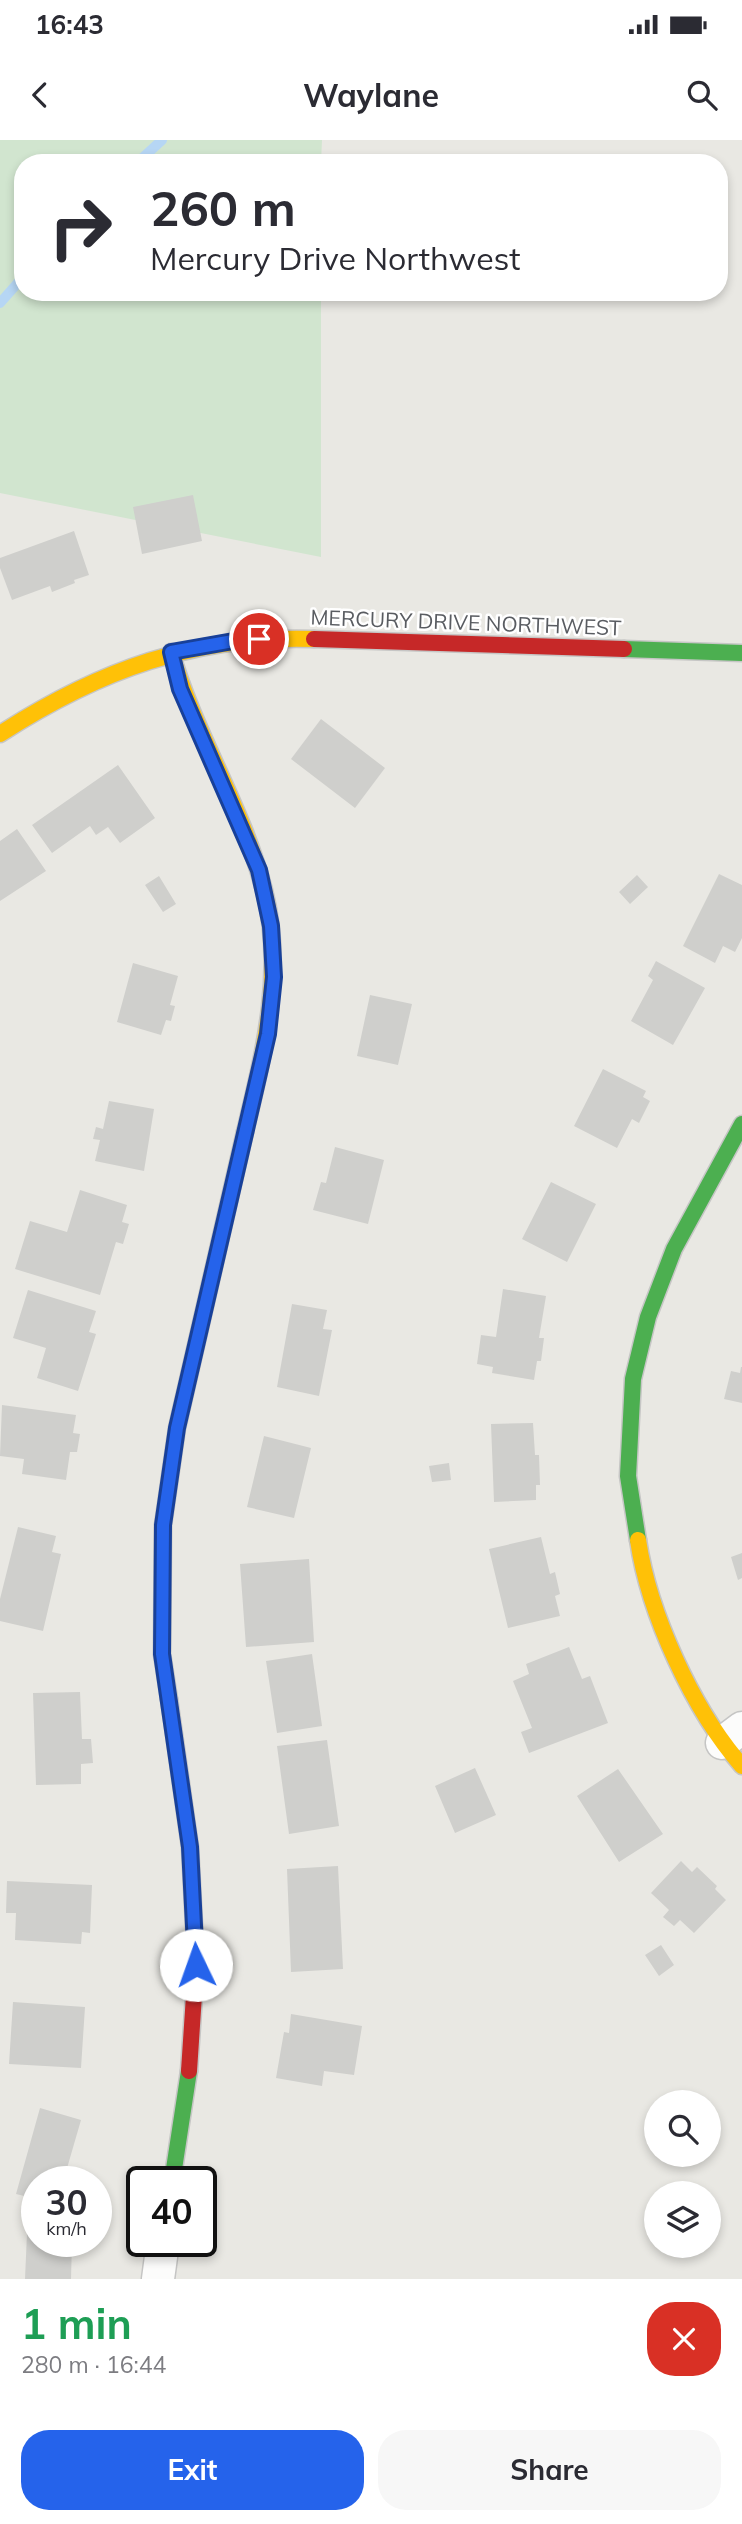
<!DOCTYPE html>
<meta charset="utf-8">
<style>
body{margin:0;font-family:Mulish,sans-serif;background:#f7f7f7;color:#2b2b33;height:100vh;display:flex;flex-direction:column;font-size:26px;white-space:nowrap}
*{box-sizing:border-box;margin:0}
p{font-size:23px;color:#7c7c81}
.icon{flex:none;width:38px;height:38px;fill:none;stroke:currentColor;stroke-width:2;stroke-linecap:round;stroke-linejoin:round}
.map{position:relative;height:2139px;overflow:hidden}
.side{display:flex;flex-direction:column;background:#fff;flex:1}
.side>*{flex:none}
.top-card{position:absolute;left:14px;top:14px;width:714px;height:147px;border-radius:28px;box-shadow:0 4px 10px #0003;background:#fff;color:#2b2b33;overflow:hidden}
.controls{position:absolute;left:644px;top:1950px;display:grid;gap:14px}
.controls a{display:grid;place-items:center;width:77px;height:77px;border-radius:50%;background:#fff;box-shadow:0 4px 10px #0003;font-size:35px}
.speed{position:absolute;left:21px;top:2026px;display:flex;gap:14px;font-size:35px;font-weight:700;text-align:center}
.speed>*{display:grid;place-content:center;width:91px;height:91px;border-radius:50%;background:#fff;box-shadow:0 4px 10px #0003;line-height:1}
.speed small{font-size:18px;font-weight:400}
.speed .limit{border:4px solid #111;border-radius:10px;background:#fff;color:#111}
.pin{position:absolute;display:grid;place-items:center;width:60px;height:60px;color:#fff;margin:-30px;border:4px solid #fff;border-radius:50%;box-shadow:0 2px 7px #0007}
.me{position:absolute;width:77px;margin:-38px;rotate:357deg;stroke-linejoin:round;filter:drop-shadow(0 0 5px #0008)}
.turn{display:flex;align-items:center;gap:24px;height:147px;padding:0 21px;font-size:32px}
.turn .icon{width:91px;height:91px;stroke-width:2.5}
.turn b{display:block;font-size:49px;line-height:60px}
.round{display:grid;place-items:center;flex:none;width:74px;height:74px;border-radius:28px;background:#f7f7f7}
.summary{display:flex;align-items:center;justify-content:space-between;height:119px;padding:0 21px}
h1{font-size:42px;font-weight:700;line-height:52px;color:#1e9e55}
.primary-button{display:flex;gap:14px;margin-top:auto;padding:14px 21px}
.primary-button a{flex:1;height:80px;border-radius:28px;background:#2563eb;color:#fff;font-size:28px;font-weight:700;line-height:80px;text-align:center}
.primary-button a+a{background:#f7f7f7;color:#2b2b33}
.status{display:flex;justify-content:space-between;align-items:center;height:49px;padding:0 35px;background:#fff;direction:ltr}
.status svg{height:19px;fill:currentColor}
header{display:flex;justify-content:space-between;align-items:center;height:91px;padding:0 21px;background:#fff;font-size:32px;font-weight:700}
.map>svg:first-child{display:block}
.green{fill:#d1e5cf}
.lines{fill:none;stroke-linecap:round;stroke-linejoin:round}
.stream{stroke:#b6d6f4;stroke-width:10}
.building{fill:#cfcfcc}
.street-casing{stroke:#c5c5c4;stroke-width:35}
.fast-casing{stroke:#c6c6c5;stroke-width:19}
.slow-casing{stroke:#c6c6c5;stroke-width:19}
.jam-casing{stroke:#c6c6c5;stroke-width:19}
.street{stroke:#fcfcfb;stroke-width:32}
.fast{stroke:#4caf50;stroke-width:16}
.slow{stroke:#ffc107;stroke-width:16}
.jam{stroke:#c62828;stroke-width:16}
.route-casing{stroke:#184099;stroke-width:18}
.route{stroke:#2563eb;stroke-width:12}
.labels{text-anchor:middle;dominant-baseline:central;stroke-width:5;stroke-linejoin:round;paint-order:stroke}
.street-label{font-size:21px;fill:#595c61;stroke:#fff}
</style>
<div class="status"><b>16:43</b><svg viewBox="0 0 49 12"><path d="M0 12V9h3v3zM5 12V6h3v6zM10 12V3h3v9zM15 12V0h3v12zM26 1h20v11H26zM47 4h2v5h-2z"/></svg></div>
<header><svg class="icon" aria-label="back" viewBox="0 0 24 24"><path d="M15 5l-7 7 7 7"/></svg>Waylane<svg class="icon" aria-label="search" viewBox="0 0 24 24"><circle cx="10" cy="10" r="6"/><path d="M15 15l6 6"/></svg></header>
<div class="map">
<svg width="742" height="2139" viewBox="0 0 742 2139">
<rect width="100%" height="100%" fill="#e9e8e3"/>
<!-- green -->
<path class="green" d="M0,0H322L321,23H23V152H321V417L0,353Z"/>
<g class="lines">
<!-- stream -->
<path class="stream" d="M137,23L162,0
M0,163L23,137"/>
</g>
<!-- building -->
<path class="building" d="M193,355L202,401L142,414L133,367Z
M74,391L89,435L74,440L75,443L52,452L50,446L12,460L0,428V418Z
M321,579L385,628L355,668L291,619Z
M118,625L155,678L120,703L108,687L96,695L90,686L52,713L32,685Z
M17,689L46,731L0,761V701Z
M719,734L742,745V798L735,812L723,806L715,823L683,806Z
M637,735L648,747L630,764L619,752Z
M159,736L176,764L163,772L145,745Z
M656,821L705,848L673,905L631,881L653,840L648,836Z
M133,823L178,836L170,865L175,866L171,881L166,880L161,895L117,882Z
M370,855L412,864L398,925L357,916Z
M603,929L646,951L643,957L650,961L639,983L632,979L617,1008L574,986Z
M109,961L154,969L144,1031L95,1021L100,1000L93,999L96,987L103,989Z
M335,1007L384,1020L368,1084L313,1070L321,1042L326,1043Z
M551,1042L596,1064L567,1122L522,1099Z
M80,1050L127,1065L122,1082L129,1084L123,1104L116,1102L100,1155L15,1129L30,1081L67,1092Z
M503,1149L546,1156L539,1198H544L541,1221H537L534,1240L492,1233L493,1227L477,1224L481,1195L496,1197Z
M28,1150L96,1171L89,1192L96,1194L78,1251L37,1238L46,1208L13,1198Z
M292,1164L327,1170L323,1189L332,1190L319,1256L277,1247Z
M741,1227H742V1263L724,1259L731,1231L740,1233Z
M2,1265L76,1275L73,1293L80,1294L77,1312H70L66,1340L22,1334L24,1319L0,1316Z
M533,1283L535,1315H539L540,1345H536V1360L494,1362L491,1284Z
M264,1296L311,1308L294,1378L247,1367Z
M449,1323L451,1340L432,1342L429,1326Z
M18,1387L56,1396L52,1412L61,1414L43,1491L0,1481V1459Z
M541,1397L550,1434L555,1432L560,1454L555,1456L560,1476L508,1488L489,1409Z
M742,1413V1438L738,1440L731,1417Z
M309,1419L314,1502L246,1507L240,1424Z
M569,1507L582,1539L590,1536L608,1583L529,1613L521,1592L532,1588L513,1541L529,1534L526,1524Z
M312,1514L322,1586L277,1593L266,1521Z
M80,1552L82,1599H91L93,1623L81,1624V1644L36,1645L33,1553Z
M327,1600L339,1686L289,1694L277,1606Z
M475,1628L496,1675L455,1693L435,1646Z
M618,1629L663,1694L619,1722L577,1656Z
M681,1721L692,1732L697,1727L717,1746L715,1749L726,1760L694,1793L680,1780L674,1786L663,1777L669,1770L651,1753Z
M338,1726L343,1829L291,1832L287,1729Z
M7,1741L92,1745L90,1793L82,1792L81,1804L15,1800L16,1773H6Z
M661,1805L674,1825L659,1836L645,1815Z
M13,1862L85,1867L81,1928L9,1924Z
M291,1874L362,1886L354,1935L324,1931L322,1946L276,1938L284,1892L289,1893Z
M40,1968L81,1980L63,2042H37V2059L16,2054Z
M27,2093H37V2102H72L71,2139H25Z"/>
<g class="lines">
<defs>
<path id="street" d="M722,1603L742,1588
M158,2139L163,2102"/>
<path id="fast" d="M624,509L742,513
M638,1400L628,1336L633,1239L648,1177L674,1109L742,984
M169,1559L162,1514L163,1385L177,1288L245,992
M172,2042L189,1931"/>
<path id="slow" d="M171,512C195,595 243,668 264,750C285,831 264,912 245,992
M0,594C99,530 195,495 314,499
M638,1400C649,1474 693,1570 742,1626"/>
<path id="jam" d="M314,499L624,509
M169,1559L190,1707L196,1825L189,1931"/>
</defs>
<!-- street casing -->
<use href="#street" class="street-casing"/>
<!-- fast casing -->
<use href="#fast" class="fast-casing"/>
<!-- slow casing -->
<use href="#slow" class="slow-casing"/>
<!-- jam casing -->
<use href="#jam" class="jam-casing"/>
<!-- street -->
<use href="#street" class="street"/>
<!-- fast -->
<use href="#fast" class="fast"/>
<!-- slow -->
<use href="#slow" class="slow"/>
<!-- jam -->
<use href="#jam" class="jam"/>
</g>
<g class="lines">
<defs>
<path id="route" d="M196,1825L190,1707L162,1514L163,1385L177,1288L268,894L274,837L271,786L259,730L180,549L171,512L239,500L259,499"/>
</defs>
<!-- route casing -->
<use href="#route" class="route-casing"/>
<!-- route -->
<use href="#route" class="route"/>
</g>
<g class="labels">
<!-- street labels -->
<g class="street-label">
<text transform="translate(466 482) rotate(2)">MERCURY DRIVE NORTHWEST</text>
</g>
</g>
</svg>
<div class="controls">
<a><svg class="icon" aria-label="search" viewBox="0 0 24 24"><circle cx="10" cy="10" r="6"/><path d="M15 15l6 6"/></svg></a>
<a><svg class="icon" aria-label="layers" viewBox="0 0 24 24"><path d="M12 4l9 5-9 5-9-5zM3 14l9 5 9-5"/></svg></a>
</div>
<div class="speed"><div>30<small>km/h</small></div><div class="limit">40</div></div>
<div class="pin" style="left:259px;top:499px;background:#d93025"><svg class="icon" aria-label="arrive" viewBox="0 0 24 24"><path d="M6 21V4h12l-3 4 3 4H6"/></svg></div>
<svg class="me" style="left:196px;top:1825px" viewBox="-20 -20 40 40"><circle r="19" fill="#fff"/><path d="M0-13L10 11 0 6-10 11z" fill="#2563eb"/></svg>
<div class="top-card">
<div class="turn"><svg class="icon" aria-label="right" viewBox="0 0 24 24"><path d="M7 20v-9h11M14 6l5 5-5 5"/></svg><div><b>260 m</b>Mercury Drive Northwest</div></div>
</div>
</div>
<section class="side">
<div class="summary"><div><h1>1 min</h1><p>280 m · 16:44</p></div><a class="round" style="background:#d93025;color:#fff"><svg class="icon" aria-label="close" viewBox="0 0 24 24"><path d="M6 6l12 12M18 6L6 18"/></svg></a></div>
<div class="primary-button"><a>Exit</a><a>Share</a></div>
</section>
